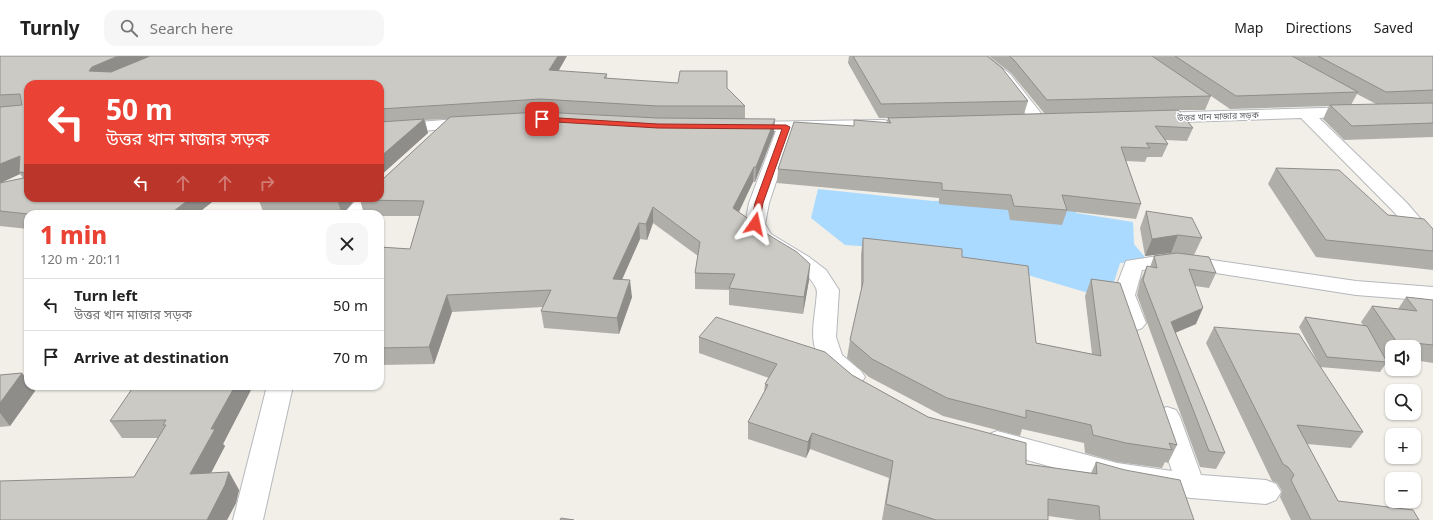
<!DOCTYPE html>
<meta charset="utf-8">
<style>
body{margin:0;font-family:"Noto Sans","Noto Sans Bengali",sans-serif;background:#f6f6f6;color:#222;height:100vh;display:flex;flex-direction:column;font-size:15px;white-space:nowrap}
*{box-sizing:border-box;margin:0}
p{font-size:13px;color:#767676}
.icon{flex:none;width:22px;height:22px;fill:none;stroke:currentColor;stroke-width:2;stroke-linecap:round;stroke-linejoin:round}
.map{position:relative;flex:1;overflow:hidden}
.panel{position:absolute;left:24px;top:154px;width:360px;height:180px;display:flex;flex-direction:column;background:#fff;border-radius:12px;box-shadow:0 1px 3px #0004}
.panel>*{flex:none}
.hud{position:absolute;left:24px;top:24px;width:360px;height:122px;border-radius:12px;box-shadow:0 1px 3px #0004;background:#ea4335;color:#fff;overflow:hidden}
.tools{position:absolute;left:1385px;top:284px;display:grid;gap:8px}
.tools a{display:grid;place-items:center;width:36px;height:36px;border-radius:8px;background:#fff;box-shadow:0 1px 3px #0004;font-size:20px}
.pin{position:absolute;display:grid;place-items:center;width:34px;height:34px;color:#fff;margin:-17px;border-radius:8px;box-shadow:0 2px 6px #0006}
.me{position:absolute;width:44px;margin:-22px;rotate:11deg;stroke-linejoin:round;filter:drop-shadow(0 0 3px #0008)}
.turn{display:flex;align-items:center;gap:14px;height:84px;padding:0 16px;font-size:18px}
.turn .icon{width:52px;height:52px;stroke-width:2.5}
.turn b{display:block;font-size:28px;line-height:34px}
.lanes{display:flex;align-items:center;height:38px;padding:0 16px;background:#0003;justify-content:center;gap:20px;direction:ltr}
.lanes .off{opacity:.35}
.round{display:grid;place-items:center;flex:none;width:42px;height:42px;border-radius:12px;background:#f6f6f6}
.head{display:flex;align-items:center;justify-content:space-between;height:68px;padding:0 16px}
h1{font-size:24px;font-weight:800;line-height:30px;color:#ea4335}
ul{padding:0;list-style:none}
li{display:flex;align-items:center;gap:12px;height:52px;padding:0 16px;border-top:1px solid #e0e0e0}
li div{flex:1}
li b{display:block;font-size:15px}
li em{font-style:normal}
header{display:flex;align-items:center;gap:24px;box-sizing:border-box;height:56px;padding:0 20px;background:#fff;border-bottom:1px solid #e0e0e0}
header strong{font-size:19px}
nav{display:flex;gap:22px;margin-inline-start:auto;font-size:14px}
.search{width:280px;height:36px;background:#f6f6f6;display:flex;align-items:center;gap:10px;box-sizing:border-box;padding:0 14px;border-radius:12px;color:#767676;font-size:15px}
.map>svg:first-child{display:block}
.water{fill:#aadaff}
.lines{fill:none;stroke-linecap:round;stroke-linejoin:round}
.street-casing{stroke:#b5b8bc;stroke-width:2}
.street{fill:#fff;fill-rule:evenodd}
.wall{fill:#afaea9;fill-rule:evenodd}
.shaded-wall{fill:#8f8d8a}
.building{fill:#cccac5;stroke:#8f8d8a}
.route{fill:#ea4335;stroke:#982c22}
.labels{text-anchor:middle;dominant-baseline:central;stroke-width:3;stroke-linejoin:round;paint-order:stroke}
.far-street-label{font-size:9px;fill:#5f6368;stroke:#fff}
</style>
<header>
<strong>Turnly</strong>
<div class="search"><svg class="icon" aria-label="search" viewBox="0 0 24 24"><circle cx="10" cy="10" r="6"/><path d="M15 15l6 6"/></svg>Search here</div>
<nav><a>Map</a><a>Directions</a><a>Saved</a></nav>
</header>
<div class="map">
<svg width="1433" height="464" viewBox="0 0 1433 464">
<rect width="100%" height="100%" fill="#f1efe8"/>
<!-- water -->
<path class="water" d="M818,133L933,145L975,144L1068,134L1076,157L1133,166L1134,188L1148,205L1120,207L1114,226L1105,242L998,210L888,192L845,189L811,162Z"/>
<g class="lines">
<defs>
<path id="street" d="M971,0H987L1010,18L1047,65L1045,68L1039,70L1033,68L1000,24Z
M1356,51L1362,53L1364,56L1362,59L1319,62L1406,146L1433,177V195L1426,193L1392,154L1301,62L1154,67L1148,65L1146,62L1148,59L1154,57Z
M470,62L476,64L478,67L476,70L380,79V69Z
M884,64L890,66L892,69L890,72L793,75L769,147L765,168L771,178L809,201L826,214L839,234L836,281L842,299L861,315L865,321L861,327C849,331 843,327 834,319C808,296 812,279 816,247C816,243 818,236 816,232C804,207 773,203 757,186C752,181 749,174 745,168L749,147L776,75L738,74L736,71L738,68L744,66Z
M358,142H377L364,158H343Z
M1171,198L1356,225L1433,231V245L1356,239L1171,210L1142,214L1135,239L1146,267L1142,272L1134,275L1126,272L1113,239L1126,205Z
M267,330H293L263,464H233Z
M1167,351L1176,354L1180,361L1201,419L1266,424L1276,428L1281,436L1276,444L1266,448L1191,442L1117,429L987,393L983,386L987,379L997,375L1117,407L1172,415L1154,361L1158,354Z"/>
</defs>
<!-- street casing -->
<use href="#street" class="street-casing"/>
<!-- street -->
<use href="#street" class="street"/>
</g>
<!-- wall -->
<path class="wall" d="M0,0L558,15L607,18V22L727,32L745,50V63L774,77L755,126H753L739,156L757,172L809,224L803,258L729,249V234L695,233V217L698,200L653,167L647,184L640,183L622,224L632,241L619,278L544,272L541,255L543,251L452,256L434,308L380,309V191L410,193L420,160H380V158H364L360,144L448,63L425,64L428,77L380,120V28H28V142H217L197,158H28V173L0,170ZM20,118L23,122L1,127Z
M849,0H987L1028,45L1024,58L1044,57L1011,17L989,0H1433V81L1344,84L1323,63L1329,50L1230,53L1211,40L1205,54H1179L1193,72L1187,85L1165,84L1168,88L1162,101H1147L1145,106L1126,105L1141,148L1136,163L1067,155L1062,169L1010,164L1008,154L939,148V142L777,127L778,113L887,66L888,62H879L848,7ZM1357,38L1376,48L1351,49Z
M1276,112L1388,159L1433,173V214L1316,201L1268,128Z
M258,142H356L343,158H264Z
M1146,155L1202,182L1194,199L1216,217L1209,232L1195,230L1196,268L1175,277L1225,397L1216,413L1200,411L1137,239L1140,225L1147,210L1150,211L1154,200L1175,197H1171L1145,200L1140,172Z
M863,182L962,201L1036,287L1092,298L1085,240L1091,223L1177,389L1168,407L1165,406L1162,412L1117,406L1085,397L1084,387L1022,373L1020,380L943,360L869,321L847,302L850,284L861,237V198Z
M1406,241L1433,244V307L1414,304V291H1392V302L1385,301L1387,306L1380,316L1320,311L1363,376L1351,392L1307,388L1338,445L1419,464H1291L1280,441L1282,435L1277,427L1272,425L1206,287L1214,271L1320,310L1299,271L1305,261L1363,269L1361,266L1372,250L1398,253Z
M699,281L852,319L928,361L1026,408L1091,417L1096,406L1194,464H1077L1048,460V464H882L889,422L810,393L806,402L748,383V366L764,336L765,328L769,322L699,297Z
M22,317L28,325V330L35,335L10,370L0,371V319Z
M134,330H253L223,388L225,390L211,417L229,416L239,434L236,447L227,464H0L134,421L158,382H122L110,365Z"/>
<!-- shaded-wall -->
<path class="shaded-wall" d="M118,0H154L98,24L89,15L92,11Z
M558,0H567L551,28L549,14Z
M424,63L428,77L380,120V101Z
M775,63L774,77L755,126L756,111Z
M20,100L19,116L20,118L0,127V108Z
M754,111L753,126L733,168V152Z
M191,142H217L197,158H170Z
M338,142H356L343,158H342L337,144Z
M653,151V167L647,184L646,168Z
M639,167L640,183L615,239L613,223Z
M1178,179L1171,197L1145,200L1152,183Z
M810,208L809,224L803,258L804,241Z
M630,224L632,241L619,278L617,262Z
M447,239L452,256L434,308L429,291Z
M1203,252L1196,268L1165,281L1171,266Z
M22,317L28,325V330H32L35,335L10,370L0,357V347Z
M235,330H253L223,388L225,390L201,436L190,418L211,373Z
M812,377L810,393L806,402L808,386Z
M229,416L239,434L236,447L227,464H207Z"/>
<!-- building -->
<path class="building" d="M0,0H118L92,11L89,15L111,16L150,0H558L549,14L607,18L604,22L678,27L680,15H727V32L745,50H657L540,43L380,53V28H28V117L19,116L20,100L0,108V51L22,49L20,38L0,39Z
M853,0H987L1002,12L1028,45L881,48Z
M1009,0H1152L1211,40L1047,44L1014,4Z
M1175,0H1292L1358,36L1236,40Z
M1318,0H1433V34L1386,36Z
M1433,47V67L1352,70L1330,49Z
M1178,54L1193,72L1155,70L1168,88L1146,87L1150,92L1121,91L1141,148L1062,139L1067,154L1014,150L1011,139L942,134V127L778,113L794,66L854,70V64L891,67L888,62Z
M540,56L657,62L775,63L756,111H754L733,152L753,166L757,172L797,196L810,208L804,241L729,232L735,218L695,217L700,186L653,151L646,168L639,167L613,223L630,224L617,262L541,255L551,234L447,239L429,291L380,292V191L410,193L424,145L360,144L361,142H380V123L384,122L450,61Z
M424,63L380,101V66Z
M1276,112L1339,114L1388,159L1424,163L1433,173V195L1326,184Z
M28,121V142H191L170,158H76L60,156L57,158H28L0,155V127Z
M258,142H338L337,144Z
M1146,155L1192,162L1202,182L1178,179L1152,183Z
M863,182L962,193V201L1028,210L1036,287L1101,300L1091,223L1120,227L1177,389L1169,387L1172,394L1126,387L1093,379L1091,369L1026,354V362L947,342L872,303L850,284L863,226Z
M1177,197L1209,201L1216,217L1189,213L1203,252L1171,266L1225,397L1209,395L1143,224L1147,210L1157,212L1154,200Z
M1406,241L1433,244V289L1396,285L1372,250L1417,255Z
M716,261L825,296L852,319L928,361L1026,387V408L1097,418L1096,406L1125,414L1180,424L1194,464H1100L1099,450L1048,443V464H936L886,448L893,405L812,377L808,386L748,366L768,329L765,328L777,308L699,281Z
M1305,261L1367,270L1387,306L1327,301Z
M1214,271L1299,278L1363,376L1297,369L1338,445L1413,454L1419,464H1311L1291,424L1294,419L1288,411L1283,408Z
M22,317L0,347V319Z
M134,330H235L211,373H215L190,418L229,416L225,429L207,464H0V425L134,421L166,369H163L166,364L110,365Z
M561,462L574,464H560Z"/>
<!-- route -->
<path class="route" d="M542,61L658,68L786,69L790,71L763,147L759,168L755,170L751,168L755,147L782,73L658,72L539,65L538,63Z"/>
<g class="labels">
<!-- far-street labels -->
<g class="far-street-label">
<text transform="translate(1218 60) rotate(-2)">উত্তর খান মাজার সড়ক</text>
</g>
</g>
</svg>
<div class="tools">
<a><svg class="icon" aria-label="sound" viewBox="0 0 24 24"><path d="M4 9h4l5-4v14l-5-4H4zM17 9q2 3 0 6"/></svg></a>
<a><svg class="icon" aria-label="search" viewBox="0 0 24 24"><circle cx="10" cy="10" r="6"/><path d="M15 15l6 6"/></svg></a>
<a>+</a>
<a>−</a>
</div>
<div class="pin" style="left:542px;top:63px;background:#d93025"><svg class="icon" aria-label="arrive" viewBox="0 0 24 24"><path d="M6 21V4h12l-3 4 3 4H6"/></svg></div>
<svg class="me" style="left:755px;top:168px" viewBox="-20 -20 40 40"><path d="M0-17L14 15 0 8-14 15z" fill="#ea4335" stroke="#fff" stroke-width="4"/></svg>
<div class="hud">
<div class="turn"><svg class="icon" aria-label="left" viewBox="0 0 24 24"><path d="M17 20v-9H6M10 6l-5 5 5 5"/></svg><div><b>50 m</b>উত্তর খান মাজার সড়ক</div></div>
<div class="lanes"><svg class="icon" aria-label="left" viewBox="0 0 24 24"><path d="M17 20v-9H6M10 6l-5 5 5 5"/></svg><svg class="icon off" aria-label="ahead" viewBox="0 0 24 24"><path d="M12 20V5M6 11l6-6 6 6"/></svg><svg class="icon off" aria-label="ahead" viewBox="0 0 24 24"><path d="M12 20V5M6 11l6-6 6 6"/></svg><svg class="icon off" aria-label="right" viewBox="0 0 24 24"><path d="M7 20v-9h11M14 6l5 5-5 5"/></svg></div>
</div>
<section class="panel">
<div class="head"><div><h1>1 min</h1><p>120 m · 20:11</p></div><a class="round"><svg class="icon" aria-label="close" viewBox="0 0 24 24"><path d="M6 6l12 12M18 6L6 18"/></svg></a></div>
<ul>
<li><svg class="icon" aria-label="left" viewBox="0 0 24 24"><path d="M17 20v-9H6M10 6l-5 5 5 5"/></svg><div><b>Turn left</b><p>উত্তর খান মাজার সড়ক</p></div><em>50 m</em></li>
<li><svg class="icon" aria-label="arrive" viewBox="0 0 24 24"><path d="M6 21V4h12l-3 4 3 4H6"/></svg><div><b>Arrive at destination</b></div><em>70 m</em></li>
</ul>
</section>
</div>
